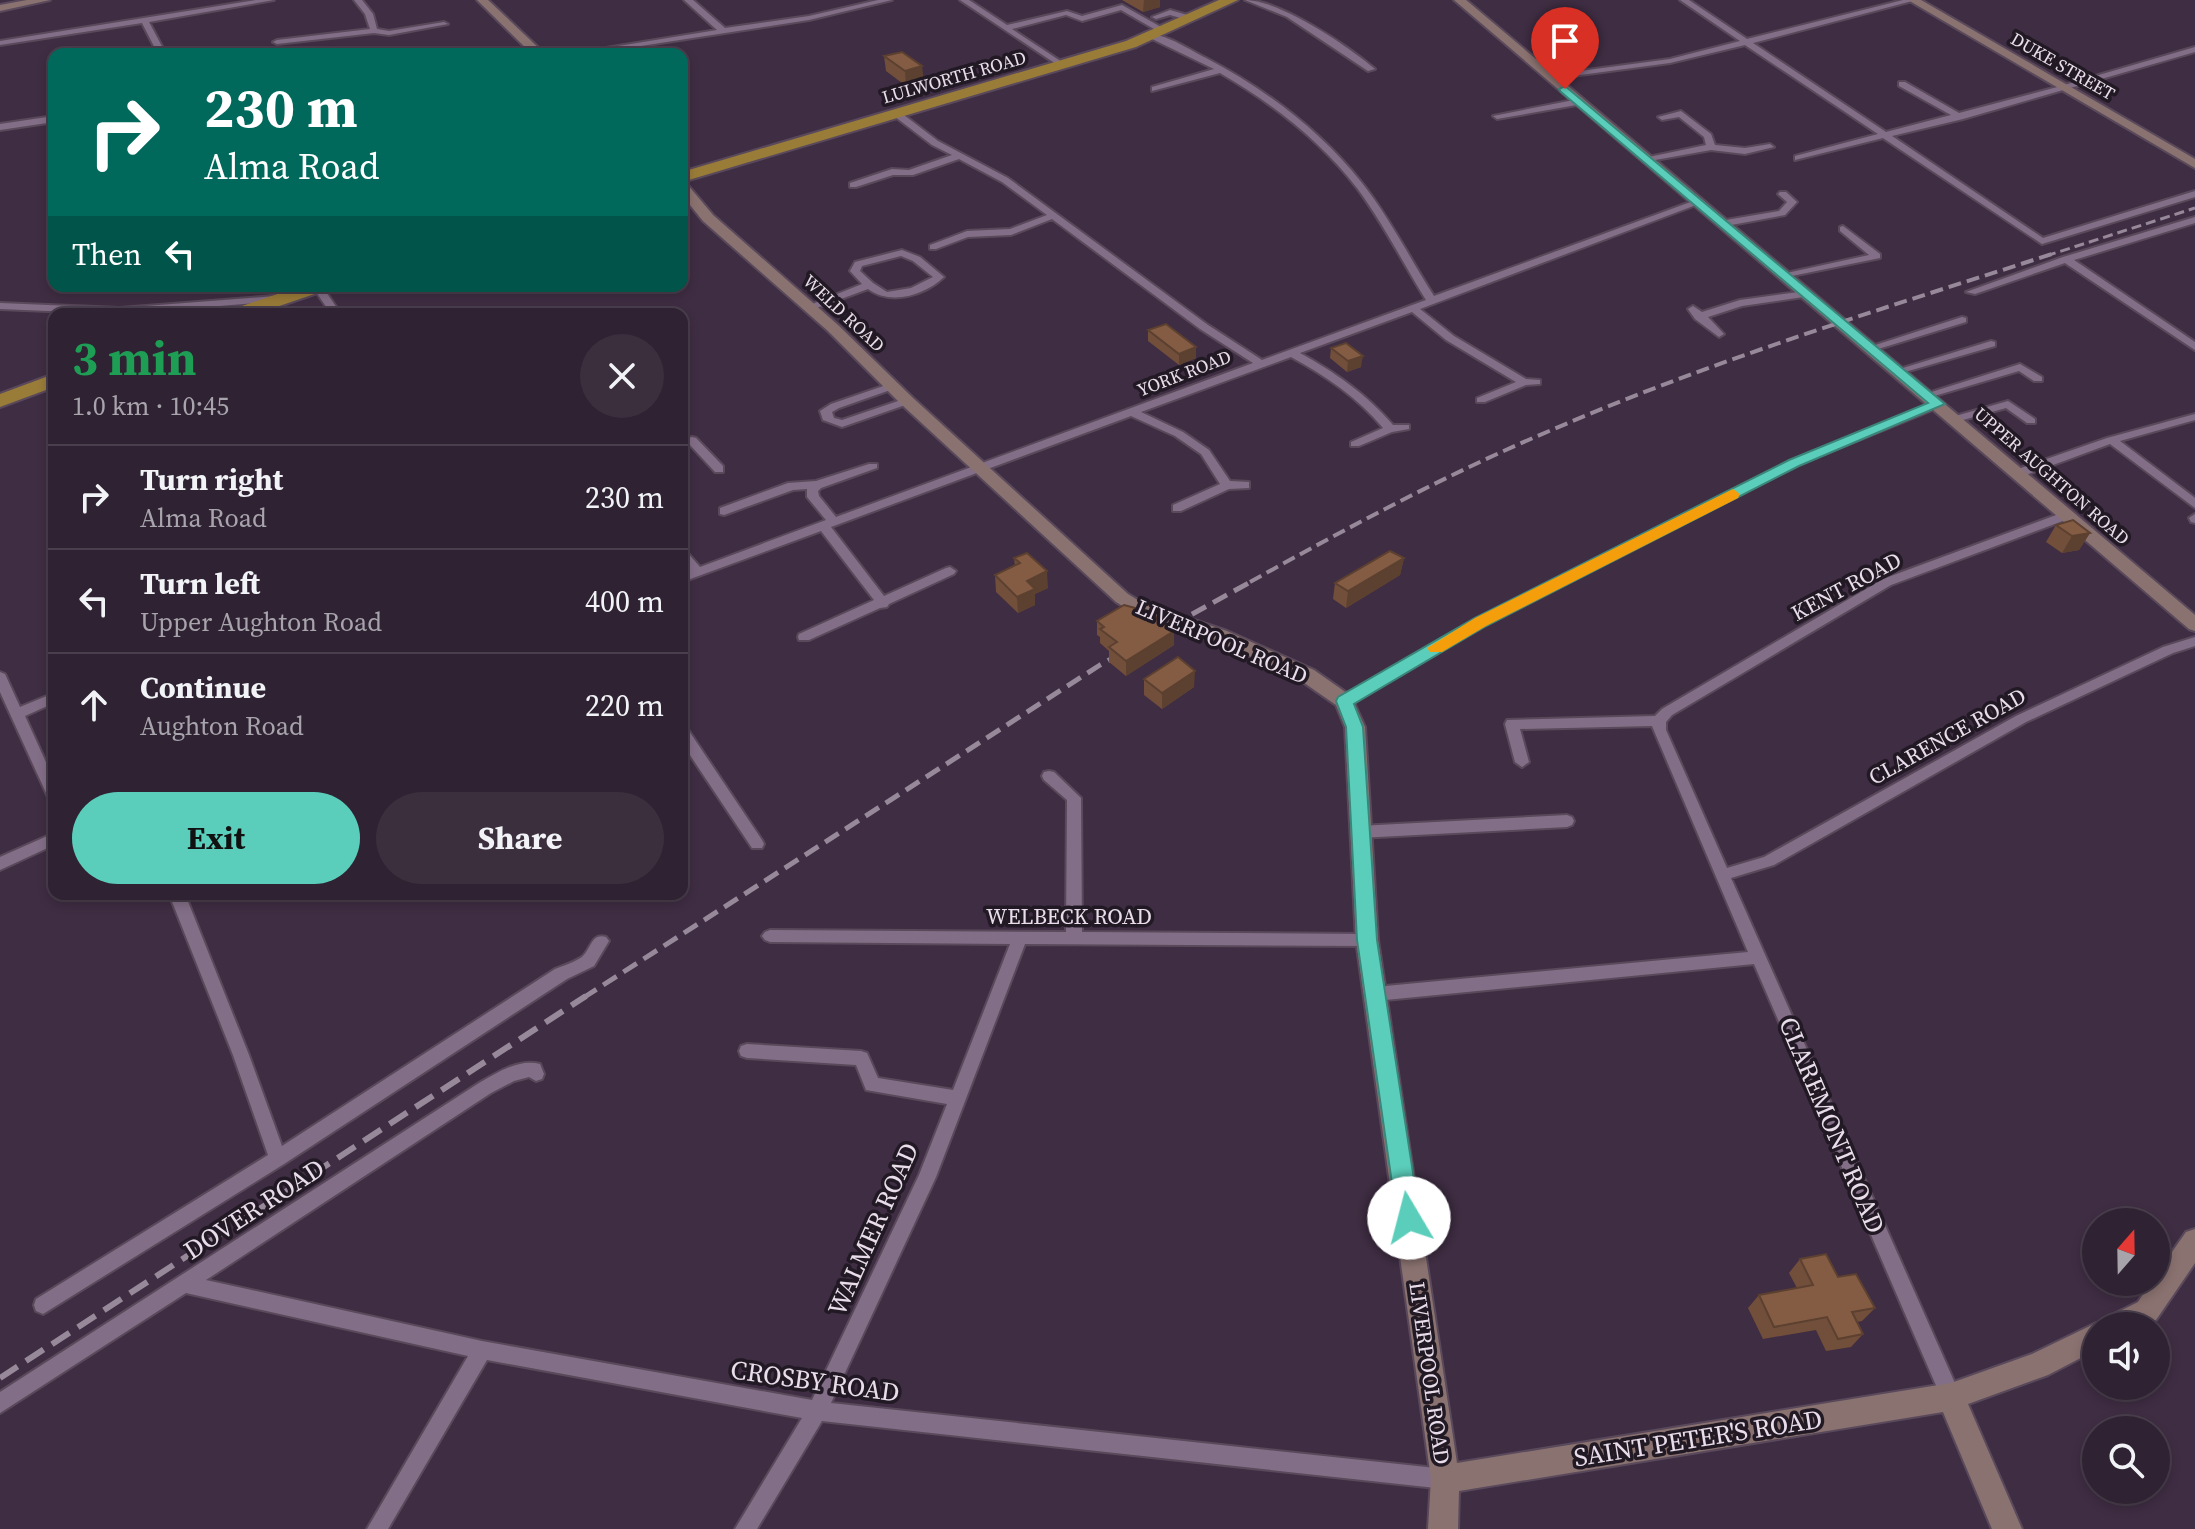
<!DOCTYPE html>
<meta charset="utf-8">
<style>
body{margin:0;font-family:"Source Serif 4",serif;background:#3b2f3e;color:#f1f3f6;height:100vh;display:flex;flex-direction:column;font-size:30px;white-space:nowrap}
*{box-sizing:border-box;margin:0}
p{font-size:26px;color:#a7a4ac}
.icon{flex:none;width:44px;height:44px;fill:none;stroke:currentColor;stroke-width:2;stroke-linecap:round;stroke-linejoin:round}
.map{position:relative;flex:1;overflow:hidden}
.drawer{position:absolute;left:48px;top:308px;width:640px;height:592px;display:flex;flex-direction:column;background:#2f2232;border-radius:16px;box-shadow:0 4px 12px #0003,0 0 0 2px #4a3f4d}
.drawer>*{flex:none}
.guide{position:absolute;left:48px;top:48px;width:640px;height:244px;border-radius:16px;box-shadow:0 4px 12px #0003,0 0 0 2px #4a3f4d;background:#00695c;color:#fff;overflow:hidden}
.needle{width:52px;rotate:20deg}
.controls{position:absolute;left:2082px;top:1208px;display:grid;gap:16px}
.controls a{display:grid;place-items:center;width:88px;height:88px;border-radius:50%;background:#2f2232;box-shadow:0 4px 12px #0003,0 0 0 2px #4a3f4d;font-size:40px}
.pin{position:absolute;display:grid;place-items:center;width:68px;height:68px;color:#fff;margin:-82px -34px;border-radius:50% 50% 50% 0;rotate:-45deg;box-shadow:0 0 8px #0007}
.pin .icon{rotate:45deg}
.me{position:absolute;width:88px;margin:-44px;rotate:352deg;stroke-linejoin:round;filter:drop-shadow(0 0 6px #0008)}
.turn{display:flex;align-items:center;gap:28px;height:168px;padding:0 24px;font-size:36px}
.turn .icon{width:104px;height:104px;stroke-width:2.5}
.turn b{display:block;font-size:56px;line-height:68px}
.then{display:flex;align-items:center;height:76px;padding:0 24px;background:#0003;gap:16px;font-size:30px}
.round{display:grid;place-items:center;flex:none;width:84px;height:84px;border-radius:42px;background:#3b2f3e}
.headline{display:flex;align-items:center;justify-content:space-between;height:136px;padding:0 24px}
h1{font-size:48px;font-weight:700;line-height:60px;color:#1e9e55}
.cta{display:flex;gap:16px;margin-top:auto;padding:16px 24px}
.cta a{flex:1;height:92px;border-radius:48px;background:#5bcebb;color:#111;font-size:32px;font-weight:700;line-height:92px;text-align:center}
.cta a+a{background:#3b2f3e;color:#f1f3f6}
ul{padding:0;list-style:none}
li{display:flex;align-items:center;gap:24px;height:104px;padding:0 24px;border-top:2px solid #4a3f4d}
li div{flex:1}
li b{display:block;font-size:30px}
li em{font-style:normal}
.map>svg:first-child{display:block}
.lines{fill:none;stroke-linecap:round;stroke-linejoin:round}
.street-casing{stroke:#59495b;stroke-width:4}
.secondary-casing{stroke:#59495b;stroke-width:4}
.highway-casing{stroke:#59495b;stroke-width:4}
.street{fill:#836e87;fill-rule:evenodd}
.secondary{fill:#8a7270;fill-rule:evenodd}
.highway{fill:#9a7c39;fill-rule:evenodd}
.rail-far3{stroke:#97889a;stroke-width:3;stroke-dasharray:10 5;stroke-linecap:butt}
.rail-far2{stroke:#97889a;stroke-width:4;stroke-dasharray:13 6;stroke-linecap:butt}
.rail-far1{stroke:#97889a;stroke-width:5;stroke-dasharray:16 8;stroke-linecap:butt}
.rail{stroke:#97889a;stroke-width:6;stroke-dasharray:21 10;stroke-linecap:butt}
.wall{fill:#724f3a}
.shaded-wall{fill:#5c4030}
.building{fill:#845c44;stroke:#5c4030;stroke-width:2}
.route{fill:#5bcebb;stroke:#3b867a;stroke-width:2}
.slow{fill:#f59e0b}
.labels{text-anchor:middle;dominant-baseline:central;stroke-width:7;stroke-linejoin:round;paint-order:stroke}
.far-street-label{font-size:18px;fill:#e9ddeb;stroke:#211923}
.street-label{font-size:22px;fill:#e9ddeb;stroke:#211923}
.near-street-label{font-size:26px;fill:#e9ddeb;stroke:#211923}
</style>
<div class="map">
<svg width="2195" height="1529" viewBox="0 0 2195 1529">
<rect width="100%" height="100%" fill="#3f2d43"/>
<g class="lines">
<defs>
<path id="street" d="M256,0H274L149,22L166,54H158L142,23L0,45V41Z
M354,0H362L373,14L377,29L389,31L444,22L448,24L389,35L374,33L277,44L273,42L277,40L370,29L365,14Z
M684,0H693L725,28L809,16L878,0H892L809,20L589,54H569L717,30Z
M960,0H969L1007,25L1067,11L1082,16L1122,5L1168,31L1161,33L1121,10L1082,21L1066,15L1012,29L1065,64L1066,66L1062,68Z
M1245,0C1280,0 1348,46 1375,69L1368,71L1287,17Z
M1680,0H1689L1747,39L1903,0H1916L1753,43L1886,132L1951,115L1899,86V82H1905L1959,113L2061,86L2195,47V52L1963,119L1892,136L2043,238L2195,191V197L2042,244L1883,138L1795,160V156L1878,134L1745,45L1670,63L1550,79L1546,77L1550,75L1670,59L1740,41Z
M1170,10L1194,17L1195,19L1191,21L1170,15L1156,19L1152,17Z
M1150,34C1168,35 1190,50 1206,58C1265,89 1320,130 1362,183C1390,218 1410,259 1434,296L1696,200L1704,202L1420,309L1454,336L1526,379L1540,380V384L1526,385L1485,402H1477V398L1516,382L1446,340L1412,312L1300,353C1336,373 1366,394 1393,425H1409V429L1392,432L1359,446H1351V442L1383,428C1357,397 1326,376 1291,357L1141,412L1183,432L1209,450L1230,481L1249,482V488L1229,489L1181,511H1173V505L1220,484L1201,454L1175,436L1131,416L831,527L884,596L946,568L950,567L956,571L954,574L889,604L887,607L880,608L809,640H799L798,637L799,634L874,600L821,531L682,582V573L689,571L682,562V550L686,551L700,567L826,520L807,497V489L793,490L724,515L720,514V508L788,483L816,481L869,464H877V468L821,488L818,491L819,496L836,517L1253,363L1200,329L1052,219L1011,235L968,237L936,249H930V245L967,231L1010,229L1047,215L1002,182L959,159L913,175H893L856,187H850V183L892,169L909,170L952,155L932,145L894,116V112H900L938,141L1008,178L1208,325L1262,360L1426,300C1403,263 1383,223 1357,188C1320,140 1272,103 1220,73L1152,91V87L1214,69L1150,38Z
M1579,99L1583,102L1582,104L1497,119L1493,116Z
M1681,111L1711,134L1715,145L1745,148L1770,144L1774,147L1745,154L1711,150L1644,162V158L1706,145L1704,137L1679,117L1662,120L1658,117Z
M54,116V122L0,130V124Z
M1780,192H1786L1797,202L1785,215L1726,226L1721,223L1726,220L1779,211L1787,202L1778,194Z
M2195,217V223L2074,260L2195,342V350L2065,263L1975,294L1966,292L2063,257Z
M1843,226L1880,254V258L1782,278V274L1869,255L1840,231V227Z
M902,250L920,257L944,277C925,295 891,306 868,289L814,309L805,307L862,284L850,271L855,262ZM901,256L913,261L933,277L911,288L887,292L873,283L860,271L862,266Z
M312,286H322L341,314H331Z
M1806,291L1810,292V296L1742,306L1708,317L1724,334L1719,337L1695,319L1688,309L1693,306L1702,312L1740,300Z
M275,296L280,299L279,301L121,314L0,309V303L120,308Z
M1962,317L1966,318V322L1875,350H1867L1866,348Z
M1991,341L1995,342V346L1898,374L1893,371Z
M2020,364L2042,377V381H2034L2019,371L1931,397H1923L1922,395Z
M892,383L897,386L896,388L839,408L832,412L834,418L842,420L907,398L912,401L911,403L842,427L823,420L820,411L831,404Z
M1938,401L1942,402V406L1798,465L1486,625L1349,704L1344,706L1337,701L1339,698L1476,619L1790,461Z
M2008,401L2035,419V423H2027L2006,408L1956,422L1950,419L1952,417Z
M2195,414V420L2120,441L2195,498V508L2110,444L2023,476L2019,477L2013,473L2015,470L2107,438Z
M692,437L696,438L723,466V472H715L690,445L682,447V440Z
M2067,511L2071,512V518L1891,585L1672,715L1666,722V730L1727,868L1764,857L2016,716L2163,647L2195,637V646L2173,653L2026,722L1774,865L1731,878L1958,1390L1961,1397L1958,1404L1951,1407L1944,1404L1754,964L1375,1001L1369,999L1367,994L1369,989L1375,987L1748,952L1652,726L1520,729L1529,762L1522,767L1515,762L1505,724L1507,720L1655,716L1662,709L1883,579Z
M2195,514V523L2191,522L2189,518Z
M0,672L5,674L20,707L54,693V703L25,716L54,780V800L49,799L47,795L0,692Z
M682,727L687,728L762,840L764,844L762,848H752L682,743Z
M1049,771L1054,772L1081,798L1082,932L1367,934L1372,936L1375,940L1372,944L1367,946L1025,944L936,1177L831,1403L1445,1469L1452,1472L1455,1479L1452,1486L1445,1489L822,1421L757,1529H735L802,1418L487,1360L388,1529H367L468,1356L186,1293L0,1413V1392L479,1083C497,1073 519,1058 540,1064L544,1074L542,1079L536,1081L529,1077L514,1081L491,1093L206,1280L482,1341L812,1400L919,1175L947,1104L866,1090L856,1065L747,1058L741,1056L739,1051L741,1046L747,1044L861,1051L867,1053L878,1078L953,1090L1010,944L770,942L765,940L762,936L765,932L770,930L1066,932L1067,800L1044,780L1042,776L1044,772Z
M1567,815L1572,817L1574,821L1572,825L1567,827L1359,838L1354,836L1352,832L1354,828L1359,826Z
M54,833V845L0,870V857Z
M169,894H185L249,1055L282,1146L555,969C563,966 575,962 582,957C592,948 591,933 606,937L609,941L594,966L567,979L284,1164L43,1314L36,1311L34,1305L36,1299L268,1155L233,1055Z"/>
<path id="secondary" d="M27,0H50L0,11V5Z
M477,0H488L545,54H532Z
M1454,0H1466L2195,615V631L2189,629Z
M1908,0H1921L2195,159V168Z
M682,183L687,184L713,215L838,325L913,398L1128,594L1141,602L1227,631L1314,670L1351,696L1365,727L1378,940L1457,1463L1951,1383L2032,1354L2096,1323L2104,1326L2108,1317L2138,1302L2151,1282H2156V1275L2186,1232L2195,1229V1263L2156,1320L2145,1326H2096V1350L2048,1375L1968,1404L2022,1529H1992L1943,1412L1459,1491L1458,1529H1428L1431,1479L1356,940L1345,727L1336,705L1300,680L1213,639L1129,610L1116,602L901,404L828,331L703,221L682,195Z"/>
<path id="highway" d="M1219,0H1238L1136,47L682,182V172L1126,41Z
M301,286H328L326,290L256,314H227L230,310Z
M54,374V387L0,407V394Z"/>
</defs>
<!-- street casing -->
<use href="#street" class="street-casing"/>
<!-- secondary casing -->
<use href="#secondary" class="secondary-casing"/>
<!-- highway casing -->
<use href="#highway" class="highway-casing"/>
<!-- street -->
<use href="#street" class="street"/>
<!-- secondary -->
<use href="#secondary" class="secondary"/>
<!-- highway -->
<use href="#highway" class="highway"/>
<!-- rail-far3 -->
<path class="rail-far3" d="M2046,256L2195,208"/>
<!-- rail-far2 -->
<path class="rail-far2" d="M1250,582C1349,527 1449,473 1554,429C1716,359 1885,308 2052,254"/>
<!-- rail-far1 -->
<path class="rail-far1" d="M583,998L1100,665L1254,580"/>
<!-- rail -->
<path class="rail" d="M0,1378L586,996"/>
</g>
<!-- wall -->
<path class="wall" d="M1122,0H1160V7L1143,12Z
M884,56L924,81L906,86L886,71Z
M1148,330L1196,347V358L1179,365L1148,341Z
M1331,348L1361,367L1347,372L1330,358Z
M2056,525L2090,533L2079,550L2062,553L2046,542Z
M1014,558L1048,588L1035,594V605L1018,613L996,592L995,575L1015,566Z
M1404,558L1400,575L1346,608L1333,599L1335,583Z
M1097,621L1174,631V645L1126,676L1109,662V651L1100,643V637L1097,635Z
M1144,679L1194,687L1162,709L1144,695Z
M1800,1259L1838,1277L1875,1308L1862,1321L1857,1322L1863,1334L1851,1347L1826,1351L1816,1330L1763,1339L1748,1308L1759,1295L1797,1288L1789,1273Z"/>
<!-- shaded-wall -->
<path class="shaded-wall" d="M1144,0H1160V7L1143,12Z
M922,66L924,81L906,86L905,71Z
M1196,347V358L1179,365V354Z
M1363,356L1361,367L1347,372L1348,361Z
M2090,533L2079,550L2062,553L2072,536Z
M1404,558L1400,575L1346,608L1348,591Z
M1047,571L1048,588L1035,594V605L1018,613L1017,597L1027,581Z
M1174,631V645L1126,676V661Z
M1195,671L1194,687L1162,709V693Z"/>
<!-- building -->
<path class="building" d="M902,52L922,66L905,71L884,56Z
M1166,324L1196,347L1179,354L1148,330Z
M1346,343L1363,356L1348,361L1331,348Z
M2073,520L2090,533L2072,536L2056,525Z
M1390,551L1404,558L1348,591L1335,583Z
M1027,553L1047,571L1027,581L1035,589L1017,597L995,575L1020,563L1014,558Z
M1124,605L1150,612L1174,631L1126,661L1109,647L1117,642L1100,629L1104,627L1097,621Z
M1178,657L1195,671L1162,693L1144,679Z
M1826,1254L1838,1277L1856,1274L1875,1308L1852,1312L1863,1334L1838,1339L1827,1317L1774,1327L1759,1295L1813,1285L1800,1259Z"/>
<!-- route -->
<path class="route" d="M1565,86L1945,404L1799,466L1486,626L1354,704L1363,727L1377,940L1420,1218L1417,1225L1409,1228L1401,1225L1397,1218L1357,940L1346,727L1336,701L1338,697L1475,618L1789,460L1928,403L1561,92L1559,89Z"/>
<!-- slow -->
<path class="slow" d="M1733,489L1740,494L1738,498L1486,626L1442,652H1430L1427,648L1475,618Z"/>
<g class="labels">
<!-- far-street labels -->
<g class="far-street-label">
<text transform="translate(2063 66) rotate(30)">DUKE STREET</text>
<text transform="translate(954 77) rotate(-16)">LULWORTH ROAD</text>
<text transform="translate(844 313) rotate(43)">WELD ROAD</text>
<text transform="translate(1184 373) rotate(-21)">YORK ROAD</text>
<text transform="translate(2052 476) rotate(41)">UPPER AUGHTON ROAD</text>
</g>
<!-- street labels -->
<g class="street-label">
<text transform="translate(1846 586) rotate(-28)">KENT ROAD</text>
<text transform="translate(1222 641) rotate(23)">LIVERPOOL ROAD</text>
<text transform="translate(1947 736) rotate(-29)">CLARENCE ROAD</text>
<text x="1069" y="916">WELBECK ROAD</text>
<text transform="translate(1430 1373) rotate(82)">LIVERPOOL ROAD</text>
</g>
<!-- near-street labels -->
<g class="near-street-label">
<text transform="translate(1832 1125) rotate(67)">CLAREMONT ROAD</text>
<text transform="translate(254 1209) rotate(-33)">DOVER ROAD</text>
<text transform="translate(873 1229) rotate(-66)">WALMER ROAD</text>
<text transform="translate(815 1381) rotate(8)">CROSBY ROAD</text>
<text transform="translate(1698 1438) rotate(-9)">SAINT PETER'S ROAD</text>
</g>
</g>
</svg>
<div class="controls">
<a><svg class="needle" viewBox="-14 -14 28 28"><path d="M0-13l5 13h-10z" fill="#e53935"/><path d="M0 13l5-13h-10z" fill="#a7a4ac"/></svg></a>
<a><svg class="icon" aria-label="sound" viewBox="0 0 24 24"><path d="M4 9h4l5-4v14l-5-4H4zM17 9q2 3 0 6"/></svg></a>
<a><svg class="icon" aria-label="search" viewBox="0 0 24 24"><circle cx="10" cy="10" r="6"/><path d="M15 15l6 6"/></svg></a>
</div>
<div class="pin" style="left:1565px;top:89px;background:#d93025"><svg class="icon" aria-label="arrive" viewBox="0 0 24 24"><path d="M6 21V4h12l-3 4 3 4H6"/></svg></div>
<svg class="me" style="left:1409px;top:1218px" viewBox="-20 -20 40 40"><circle r="19" fill="#fff"/><path d="M0-13L10 11 0 6-10 11z" fill="#5bcebb"/></svg>
<div class="guide">
<div class="turn"><svg class="icon" aria-label="right" viewBox="0 0 24 24"><path d="M7 20v-9h11M14 6l5 5-5 5"/></svg><div><b>230 m</b>Alma Road</div></div>
<div class="then">Then<svg class="icon" aria-label="left" viewBox="0 0 24 24"><path d="M17 20v-9H6M10 6l-5 5 5 5"/></svg></div>
</div>
<section class="drawer">
<div class="headline"><div><h1>3 min</h1><p>1.0 km · 10:45</p></div><a class="round"><svg class="icon" aria-label="close" viewBox="0 0 24 24"><path d="M6 6l12 12M18 6L6 18"/></svg></a></div>
<ul>
<li><svg class="icon" aria-label="right" viewBox="0 0 24 24"><path d="M7 20v-9h11M14 6l5 5-5 5"/></svg><div><b>Turn right</b><p>Alma Road</p></div><em>230 m</em></li>
<li><svg class="icon" aria-label="left" viewBox="0 0 24 24"><path d="M17 20v-9H6M10 6l-5 5 5 5"/></svg><div><b>Turn left</b><p>Upper Aughton Road</p></div><em>400 m</em></li>
<li><svg class="icon" aria-label="ahead" viewBox="0 0 24 24"><path d="M12 20V5M6 11l6-6 6 6"/></svg><div><b>Continue</b><p>Aughton Road</p></div><em>220 m</em></li>
</ul>
<div class="cta"><a>Exit</a><a>Share</a></div>
</section>
</div>
